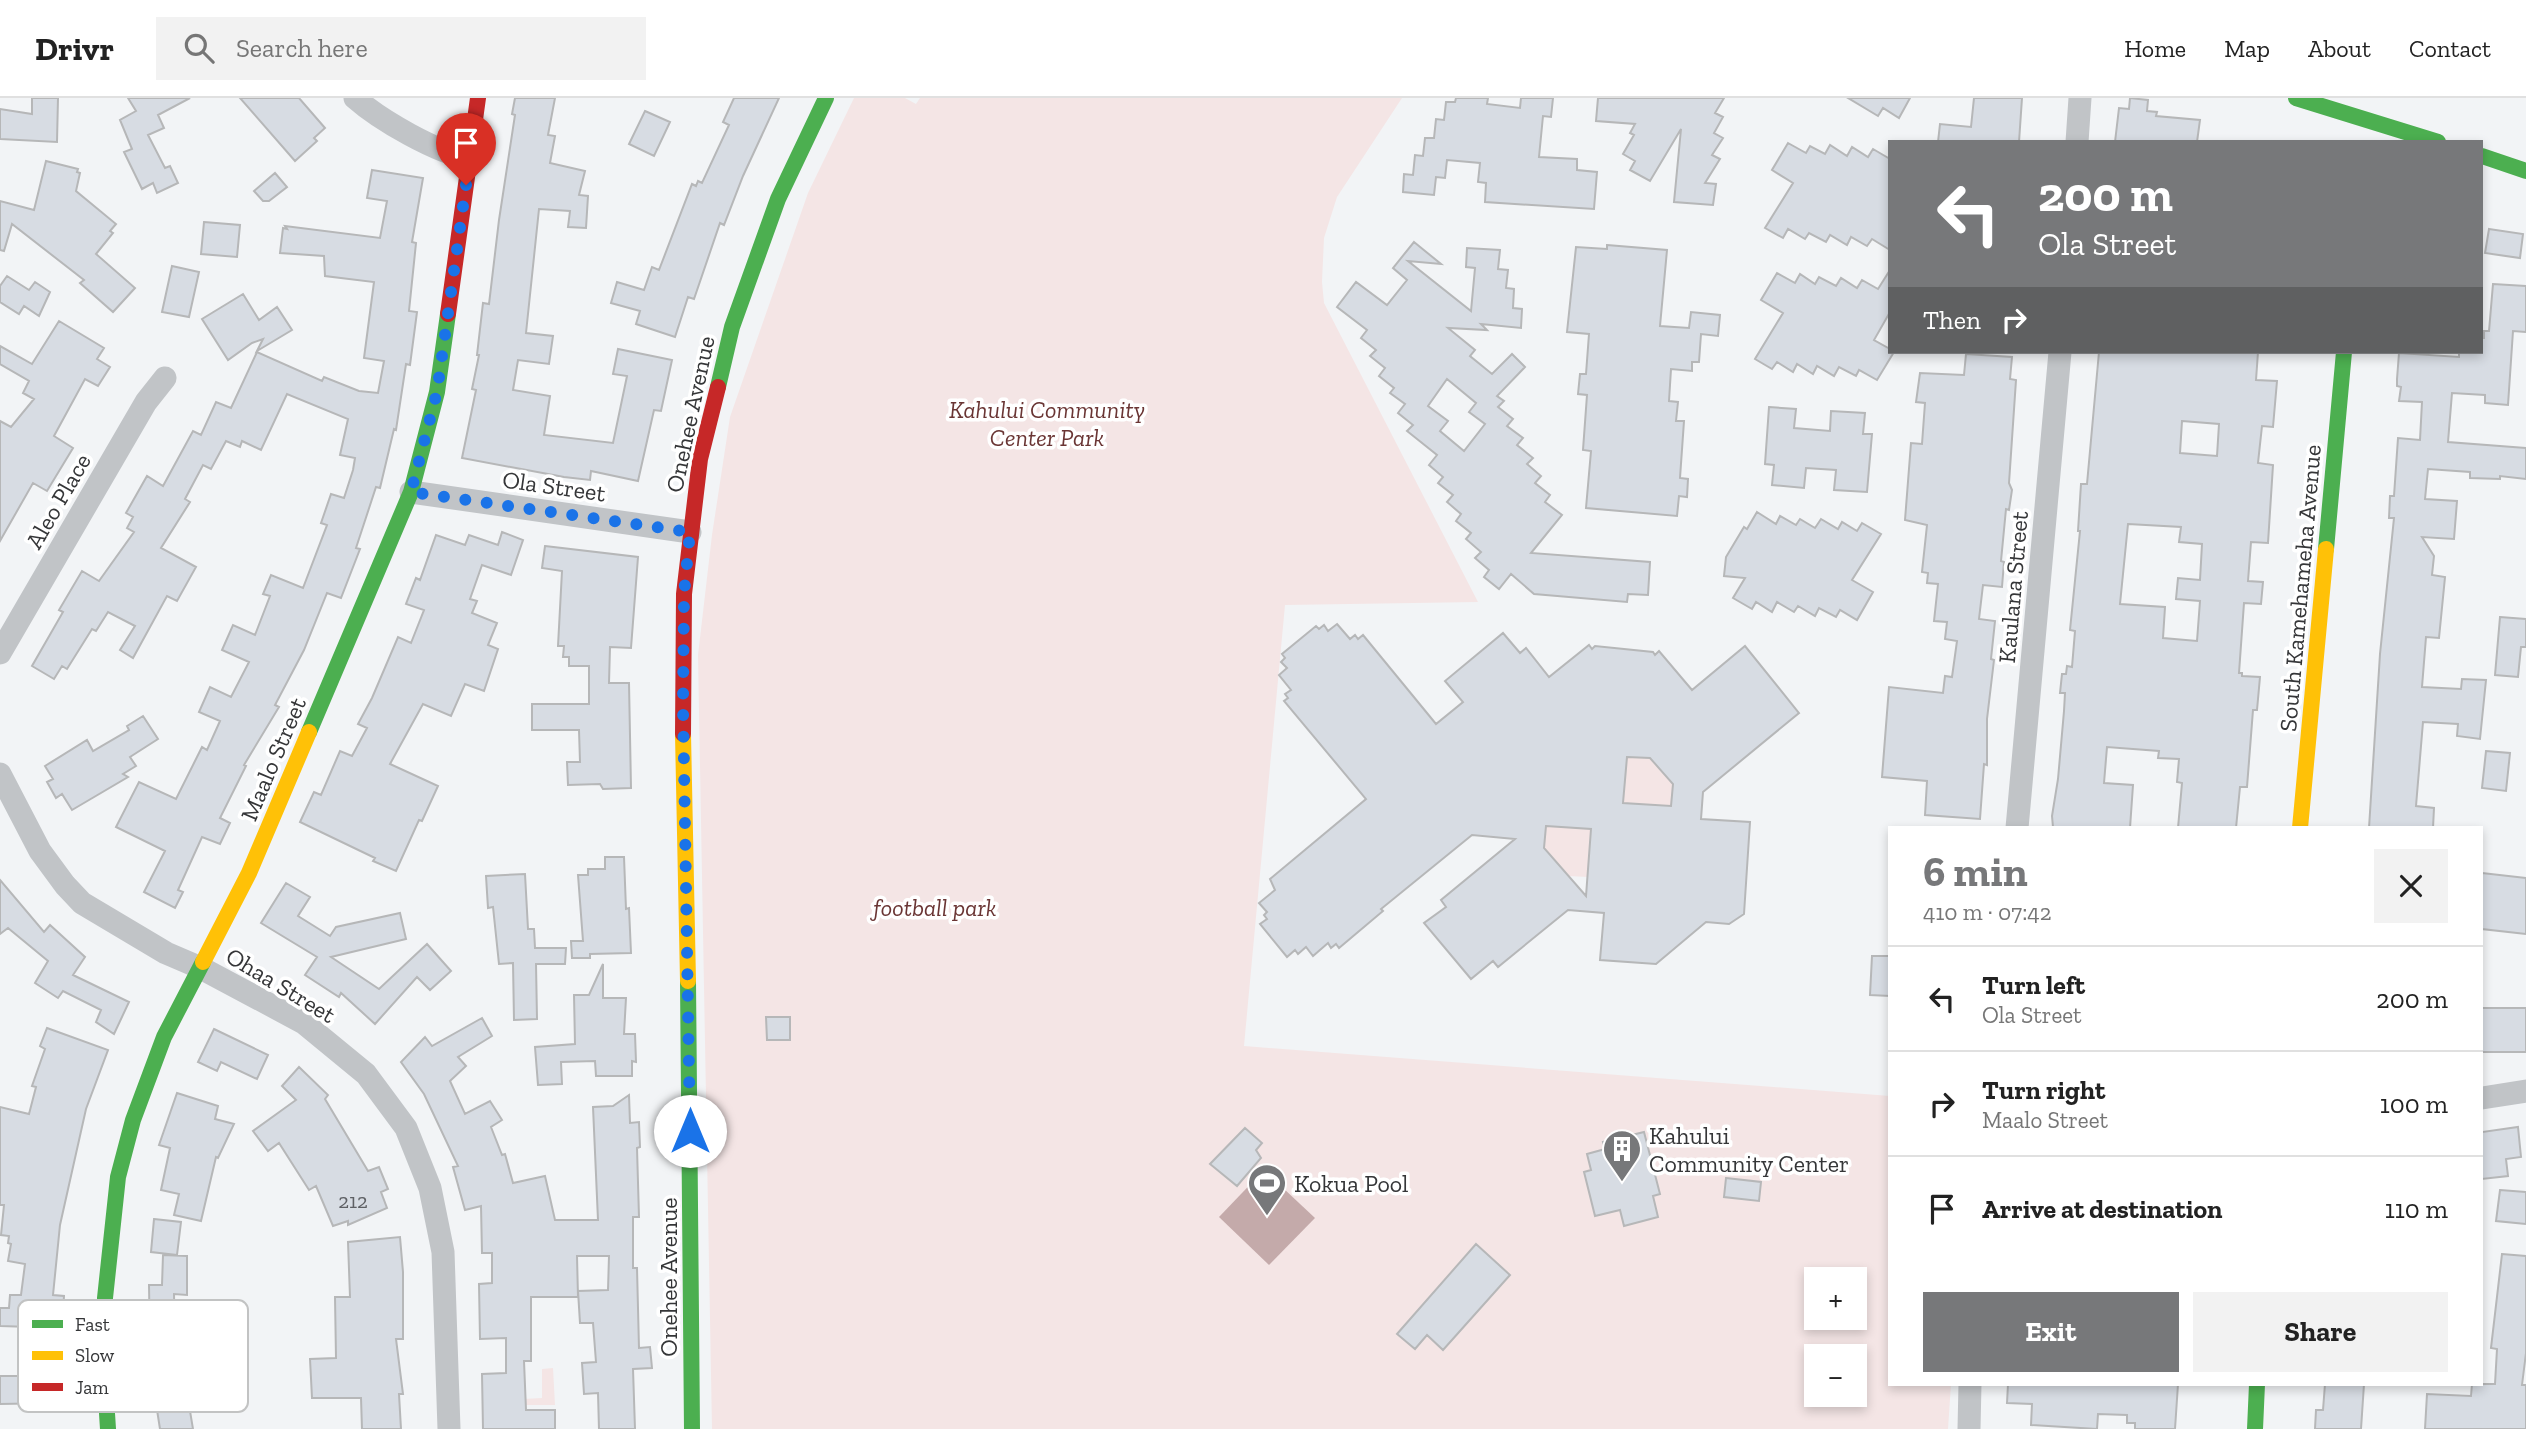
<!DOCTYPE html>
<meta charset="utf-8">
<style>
body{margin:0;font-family:"Zilla Slab",serif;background:#f2f2f2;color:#222;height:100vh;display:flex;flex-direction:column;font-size:26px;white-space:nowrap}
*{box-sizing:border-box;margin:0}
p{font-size:23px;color:#767676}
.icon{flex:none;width:38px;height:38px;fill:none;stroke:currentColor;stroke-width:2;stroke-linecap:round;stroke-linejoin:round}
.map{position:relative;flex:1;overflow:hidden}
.drawer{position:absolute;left:1888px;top:728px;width:595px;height:560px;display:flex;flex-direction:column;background:#fff;border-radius:0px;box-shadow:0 4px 10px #0003}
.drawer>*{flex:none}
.top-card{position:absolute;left:1888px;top:42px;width:595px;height:214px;border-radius:0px;box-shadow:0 4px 10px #0003;background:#77787a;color:#fff;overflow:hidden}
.buttons{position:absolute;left:1804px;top:1169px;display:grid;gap:14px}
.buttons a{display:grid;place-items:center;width:63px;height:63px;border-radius:0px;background:#fff;box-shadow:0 4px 10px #0003;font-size:35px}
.pin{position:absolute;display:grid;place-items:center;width:60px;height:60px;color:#fff;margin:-72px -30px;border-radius:50% 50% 50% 0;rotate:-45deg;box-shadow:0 0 7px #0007}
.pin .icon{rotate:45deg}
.me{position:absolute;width:77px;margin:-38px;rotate:0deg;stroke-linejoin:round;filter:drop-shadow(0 0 5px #0008)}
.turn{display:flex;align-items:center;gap:24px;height:147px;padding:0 35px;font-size:32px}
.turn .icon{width:91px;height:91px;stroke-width:2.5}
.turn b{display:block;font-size:49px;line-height:60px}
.then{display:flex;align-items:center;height:66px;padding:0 35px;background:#0003;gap:14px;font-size:26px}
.round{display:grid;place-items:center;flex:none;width:74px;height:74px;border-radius:0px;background:#f2f2f2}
.head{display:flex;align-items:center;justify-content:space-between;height:119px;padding:0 35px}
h1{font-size:42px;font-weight:700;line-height:52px;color:#77787a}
.button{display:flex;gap:14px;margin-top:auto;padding:14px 35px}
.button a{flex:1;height:80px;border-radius:0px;background:#77787a;color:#fff;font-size:28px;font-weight:700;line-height:80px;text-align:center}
.button a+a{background:#f2f2f2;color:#222}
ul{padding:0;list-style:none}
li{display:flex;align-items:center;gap:21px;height:105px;padding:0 35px;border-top:2px solid #e0e0e0}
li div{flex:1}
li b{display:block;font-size:26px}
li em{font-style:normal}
header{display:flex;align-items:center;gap:42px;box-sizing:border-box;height:98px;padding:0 35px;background:#fff;border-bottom:2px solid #e0e0e0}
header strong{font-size:33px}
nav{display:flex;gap:38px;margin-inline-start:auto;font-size:24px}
.search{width:490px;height:63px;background:#f2f2f2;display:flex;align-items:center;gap:18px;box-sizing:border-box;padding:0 24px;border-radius:0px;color:#767676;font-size:26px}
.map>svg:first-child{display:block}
.green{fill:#f4e5e5;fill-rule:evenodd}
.water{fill:#c4aaaa}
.building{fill:#d7dce3;stroke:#b6b7b8;stroke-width:2;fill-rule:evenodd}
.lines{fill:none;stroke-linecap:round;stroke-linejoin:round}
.street{stroke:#c1c4c7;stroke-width:23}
.fast{stroke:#4caf50;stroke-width:16}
.slow{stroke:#ffc107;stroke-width:16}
.jam{stroke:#c62828;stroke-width:16}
.route{stroke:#1a73e8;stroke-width:12;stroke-dasharray:0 21.6}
.labels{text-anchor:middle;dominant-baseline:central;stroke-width:7;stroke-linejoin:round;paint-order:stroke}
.number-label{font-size:21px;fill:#5e6064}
.park-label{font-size:24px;font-style:italic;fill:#6a3534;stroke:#fff}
.street-label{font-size:24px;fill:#353638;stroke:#fff}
.poi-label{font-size:24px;fill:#353638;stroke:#fff;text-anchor:start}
.key{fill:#fff;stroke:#c2c3c3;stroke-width:2}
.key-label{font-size:19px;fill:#353638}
</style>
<header>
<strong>Drivr</strong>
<div class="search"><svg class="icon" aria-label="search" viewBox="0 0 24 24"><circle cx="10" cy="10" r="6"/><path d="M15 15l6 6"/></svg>Search here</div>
<nav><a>Home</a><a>Map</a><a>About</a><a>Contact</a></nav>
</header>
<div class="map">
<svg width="2526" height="1331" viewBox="0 0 2526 1331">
<rect width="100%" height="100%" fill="#f2f4f6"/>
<!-- green -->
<path class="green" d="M854,0H905L916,6L920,0H1402L1337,99L1324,140L1322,184L1324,205L1478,504L1285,507L1244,948L1890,998V1286H1951L1948,1331H712L698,557L712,437L730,319L808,95ZM1816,1181H1855V1220H1816ZM1816,1258H1855V1297H1816Z
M1612,658L1650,660L1673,686L1671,708L1623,705L1625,687Z
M1548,712L1575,730L1591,731L1588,779L1568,778L1544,750Z
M553,1270L555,1307H523V1301L542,1300V1271Z"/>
<!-- water -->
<path class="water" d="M1264,1072L1315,1120L1269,1167L1219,1119Z"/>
<!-- building -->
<path class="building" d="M32,0H58L57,44L0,41V11L32,16Z
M128,0H190L158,17L164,30L148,37L165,70L170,68L178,85L157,95L153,85L142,91L124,54L132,51L120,22L136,13Z
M240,0H299L325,30L314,40L317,43L295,63Z
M515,0H555L548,37L555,38L550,65L585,73L579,97L588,98L586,130L568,129L570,113L539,111L526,235L553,238L549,266L518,262L513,292L550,298L544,337L613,345L627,278L613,276L618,251L672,262L661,313L654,312L638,383L591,373L590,382L564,379L462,360L476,292L472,291L479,257H477L483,205L489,206L499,122L515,17L512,16Z
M734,0H779L743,78L724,127L720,125L694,201L688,199L675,239L636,226L640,213L611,205L617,184L644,192L652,169L659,172L692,86L696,88L698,83L702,85L729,27L723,24Z
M1456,0H1488L1487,6L1520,10L1521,0H1553L1551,19L1543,18L1539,59L1577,61V72L1597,74L1594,111L1485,104L1486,85L1478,84L1480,65L1447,62L1445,80L1436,79L1434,97L1403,94L1404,76L1413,77L1415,57L1423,58L1425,40H1434L1436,21L1444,22L1446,4H1455Z
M1598,0H1724L1715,15L1723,19L1714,35L1723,40L1712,57L1720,61L1705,85L1716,86L1713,107L1674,104L1681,31L1650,83L1630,72L1635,63L1623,56L1634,37L1630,35L1635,26L1596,23Z
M1848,0H1910L1899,20L1883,10L1878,18Z
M1974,0H2022L2019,44H1938L1940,26L1971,29Z
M2130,0L2148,2L2147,13L2157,14L2156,18L2200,22L2197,44H2115L2119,10L2129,11Z
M645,13L670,24L654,58L629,46Z
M1788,45L1806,55L1810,48L1825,56L1830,47L1847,58L1852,49L1868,59L1873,51L1890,61V152L1872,141L1867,148L1851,139L1847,147L1830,137L1826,144L1809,135L1805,141L1788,131L1783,140L1765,130L1793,85L1772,72Z
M46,63L78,71L77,74L80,75L76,93L116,126L110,133L113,135L96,156L135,190L113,214L80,185L84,182L12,126L4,153L0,152V103L34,112Z
M372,72L423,80L412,144L416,145L409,213L417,214L410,267L406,266L396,332L394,331L380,390L376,389L356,450L360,451L341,500L327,495L304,552L275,607L279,609L244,667L246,668L220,720L230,725L220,746L202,739L178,792L183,794L175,810L144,794L165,753L116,729L139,684L176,701L202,649L207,652L220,623L199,614L210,589L231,599L249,564L222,552L233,527L255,537L270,498L263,496L271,477L303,490L327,427L321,425L331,396L344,400L353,372L355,360L340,357L348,321L287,296L261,352L242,343L240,349L226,343L211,371L203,367L185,401L190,404L161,450L196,469L177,503L167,498L133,560L120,552L135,528L108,514L96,533L92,531L67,571L62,568L54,581L32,568L63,514L59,512L82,473L99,483L134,434L127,430L133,419L126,415L147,378L163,388L193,333L201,337L216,304L231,310L257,254L322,283L324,279L359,293L378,295L384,263L364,260L374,184L325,178L324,158L280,155L283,130L287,131L285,128L380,140L387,103L367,100Z
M275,75L287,89L269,103H263L254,93Z
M204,124L240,127L237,159L201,156Z
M2489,131L2523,136L2520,160L2485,155Z
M1414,144L1441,166L1408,163L1471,213L1475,170L1466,169L1467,150L1500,152L1498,171L1508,172L1506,190L1514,191L1513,210L1522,211L1521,230L1481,226L1487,232L1448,230L1475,252L1470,258L1492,276L1512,256L1525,269L1497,298L1504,303L1498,309L1513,321L1507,328L1523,340L1517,347L1533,360L1527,366L1541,378L1535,385L1550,397L1545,404L1562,417L1531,455L1650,464L1648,497L1628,496L1627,504L1534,496L1511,476L1499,491L1484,479L1489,472L1475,460L1481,454L1466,441L1471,435L1456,423L1461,416L1447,404L1453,397L1438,385L1443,379L1429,367L1437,357L1407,333L1413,327L1398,315L1405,306L1390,295L1394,290L1379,278L1385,270L1370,258L1376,252L1361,240L1367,232L1337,209L1356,184L1387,207L1407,182L1393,170ZM1447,281L1476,305L1469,314L1485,326L1464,353L1440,333L1448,323L1428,308Z
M1607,147L1667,152L1660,228L1689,230L1691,214L1720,217L1718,238L1701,236L1699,264H1692V273L1671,271L1669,303L1678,304L1676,323H1684L1680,380L1688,381L1687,399L1679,398L1677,418L1586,410L1591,353L1583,352L1587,297L1578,296L1580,276H1586L1589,236L1567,234L1576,149L1607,151Z
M172,168L199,174L189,219L162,214Z
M1890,172V214L1874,242L1890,251V254H1894L1877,282L1859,272L1856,278L1839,269L1834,278L1817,268L1813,276L1797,266L1793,274L1777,264L1772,271L1755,261L1783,215L1761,202L1777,175L1795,185L1800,176L1815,186L1819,179L1836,188L1841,180L1857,190L1862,182L1878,191Z
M7,178L29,192L35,184L50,194L39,218L24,208L19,216L0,204V188Z
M2493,186L2526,188V234L2513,233L2508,307L2485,305V297L2452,295L2448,344L2526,350V381L2500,378V381L2470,380V374L2428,371L2425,401L2457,403L2454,441L2422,439L2434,458L2432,477L2445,479L2439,540L2426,539L2422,589L2461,591L2462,581L2486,582L2480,641L2457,638L2458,626L2423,624L2416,708L2434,710L2433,730H2369L2380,556L2394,420H2389L2390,398H2394L2398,340L2420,342L2422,304L2399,303L2401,289L2397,288V281L2399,255L2459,259V254L2482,255V240H2484V233H2489Z
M243,196L259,222L277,209L292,232L257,253L263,241L252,245L228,262L202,221Z
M59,223L104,250L97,261L110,269L98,288L85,281L54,338L73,350L47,393L33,385L0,443V323L11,329L34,301L23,295L29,283L0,266V248L32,266Z
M2099,254H2258L2256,282L2277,283L2273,329L2262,328L2258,365L2273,367L2268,445L2251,444L2248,483L2263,484L2261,506L2244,505L2239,575H2242V578L2260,579L2257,612H2253L2247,689H2240L2236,730H2178L2182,685L2177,684L2179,661L2158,660L2159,653L2107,649L2104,685L2133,687L2130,730L2053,729L2052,718L2058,681L2064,613L2065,595H2060L2062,576H2066L2067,568L2072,569L2075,533L2070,532L2080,433H2078L2081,386H2087ZM2182,323L2219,326L2217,358L2180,355ZM2128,426L2181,429L2179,444L2202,446L2200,482L2178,480L2176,501L2200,503L2197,543L2163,540L2165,509L2120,506Z
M1966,256L2012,259L2010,281L2016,282L2009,385L2012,392L2009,412L2006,411L2001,463L2004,464L2002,489L1983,487L1979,521L1995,523L1991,561L1994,562L1987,621V667L1984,666L1980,721L1925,717L1927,683L1882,679L1889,589L1943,595L1945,578L1952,579L1957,543L1945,541L1947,524L1934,523L1938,486L1927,485L1928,475L1922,474L1927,427L1905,422L1911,345L1922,346L1925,305L1916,304L1920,275L1964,277Z
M1769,309L1796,311L1794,330L1830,333L1831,313L1865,315L1863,336H1872L1867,394L1834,392L1836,372L1806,370L1804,390L1772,387L1774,367L1765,366Z
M1757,414L1776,426L1780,418L1796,427L1800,421L1815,430L1821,421L1838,431L1842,424L1857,433L1862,425L1881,436L1852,482L1873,494L1857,522L1840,512L1836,519L1819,510L1815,518L1798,508L1794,514L1777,504L1772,514L1756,504L1752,511L1733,500L1745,480L1724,478L1726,459L1744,429L1747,431Z
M502,434L523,442L511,477L482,467L470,501L477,503L472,515L497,525L488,547L498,551L484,593L465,586L451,618L423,606L390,666L438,688L422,723L419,722L396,773L373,763L375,760L300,724L314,694L321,697L340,653L352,658L367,630L358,626L372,600L398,539L411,545L424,512L406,506L416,480L420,482L436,437L465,447L469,437L498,447Z
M545,448L638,459L631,550L610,549L609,585H629L631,690L603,691L600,686L568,687L567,664H580L579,632H532V606H589V568H569V559H563L564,548H558L562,473L542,470Z
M2500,519L2526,521V549H2521L2518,579L2495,577Z
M1337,526L1350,541L1355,537L1358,541L1363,537L1436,626L1463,604L1445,583L1503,535L1520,555L1526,550L1549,579L1589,547L1592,551L1595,548L1653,554L1655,557L1659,553L1692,592L1745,548L1799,615L1703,694L1701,721L1750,724L1744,816L1729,826L1706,824L1656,866L1600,862L1604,815L1568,812L1498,869L1493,863L1471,881L1424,825L1446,809L1441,802L1515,741L1472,737L1381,811L1383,813L1339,850L1336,846L1331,850L1328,845L1313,858L1306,849L1298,856L1295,852L1287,859L1260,826L1267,821L1264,817L1267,814L1259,805L1275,792L1270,781L1366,701L1284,603L1288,600L1285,596L1291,592L1279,577L1287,570L1281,564L1285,560L1282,556L1316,528L1319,531L1324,527L1328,533ZM1627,659L1650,660L1673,686L1671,708L1623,705ZM1546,728L1591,731L1586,798L1544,750Z
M143,618L158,641L130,659L136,668L123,676L128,679L72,712L62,696L56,700L47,684L53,681L45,668L87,642L93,653L129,632L127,628Z
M2486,653L2510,655L2506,693L2482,690Z
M605,759H624L626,811L629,810L631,855L590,856V860H572L571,843H583L578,777H588V771H605Z
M2482,775L2526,780V836L2482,831Z
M525,776L528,831H534L535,850H566L565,866H536L537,921L514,922L513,865L499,866L493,809L488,810L486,778Z
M0,782L44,834L50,827L85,859L73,877L129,904L114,936L96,924L101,912L63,893L58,900L35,885L48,863L8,830L0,836Z
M286,785L310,799L298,818L330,838L336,829L400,815L406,841L331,859L379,891L427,846L451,873L430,892L417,879L375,926L341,895L339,899L305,877L317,859L261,825Z
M1872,858H1890V898L1870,897Z
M603,866V900H626L624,936H635L636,964L632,963V978H596L595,963L561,964L562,986L538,987L535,949L575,946L574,897H589Z
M2482,910H2526V954H2482Z
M766,919H790V942H767Z
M482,920L492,938L458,959L466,968L450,983L465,1016L490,1003L502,1022L491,1029L502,1057L505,1056L513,1085L545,1078L555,1122H598L593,1009L613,1008L629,997L630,1025L639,1024L640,1049L637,1050L639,1119H633V1170H637L639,1250L650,1249L652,1270L633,1271L635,1331H599L598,1295L584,1296L582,1265L596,1264L593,1225H580L578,1193L608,1192L609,1158H577L578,1199H531V1263H524L526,1312H555V1331H483L482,1276L506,1275V1240L480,1241L479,1186L492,1185V1155H482L481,1108L465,1112L453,1069L458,1068L424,996L401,964L425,939L432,948Z
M47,930L108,952L86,1011L60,1127L53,1197L64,1198L62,1230L0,1228V1210H9L10,1197H21L25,1166L8,1163L11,1146L8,1145L9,1138L1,1137L4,1107H0V1009L29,1016L36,989L32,988L45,951L40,948Z
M214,931L268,957L257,981L221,964L217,973L198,964Z
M299,969L328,997L325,1001L368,1073L379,1069L388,1091L381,1094L387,1110L348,1127V1123L333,1128L316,1088L309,1092L279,1045L268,1053L253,1033L296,1002L282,988Z
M177,995L218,1008L215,1021L234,1026L218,1060L216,1059L201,1123L174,1117L179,1096L161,1092L170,1050L159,1047Z
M2518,1029L2521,1059L2506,1061L2508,1078L2482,1081V1034Z
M1245,1030L1262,1045L1256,1052L1261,1060L1237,1088L1210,1066Z
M1644,1034L1660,1096L1653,1098L1658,1119L1624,1128L1620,1112L1595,1118L1584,1074L1591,1072L1587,1056L1605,1051L1603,1044Z
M1726,1080L1761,1084L1759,1103L1724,1099Z
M2500,1092L2526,1094V1126L2496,1123Z
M154,1121L181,1124L177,1157L151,1154Z
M400,1139L403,1174V1241H396L403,1296H399L401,1331H362L361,1300H312L310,1261L336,1260L335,1199H350L348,1144Z
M1476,1146L1510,1177L1443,1252L1427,1237L1415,1251L1397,1236Z
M2502,1156L2526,1158V1255L2522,1287H2526V1331H2425L2427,1296L2471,1298L2472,1286H2495L2497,1251L2491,1250Z
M163,1157L187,1158V1197L174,1196L175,1246L187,1244V1258L196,1257L201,1293L187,1295L193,1331H160L155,1299H152L146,1250L150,1248L149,1187H162Z
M55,1258V1305L0,1306V1278H28V1260Z
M2008,1286H2178L2175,1331H2135V1325H2127V1317L2098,1316L2097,1331L2031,1327L2032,1306L2007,1305Z
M2325,1286H2364L2361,1331H2315L2316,1312H2323Z"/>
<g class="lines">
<!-- street -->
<path class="street" d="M355,0C381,23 436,54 470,61
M2077,44L2080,0
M411,394L690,434
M0,555L146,304L165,280
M0,676L40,753L65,787L82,805L166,855L201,870L304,925L366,976L406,1030L430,1090L443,1154L449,1331
M2017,730L2060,254
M2482,1000L2526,993
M1969,1331L1970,1286"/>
<!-- fast -->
<path class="fast" d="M2296,0L2438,44
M2482,58L2526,73
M718,289L732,229L778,101L826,0
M2326,451L2344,254
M309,634L411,394L437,294L448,216
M688,883L692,1331
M108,1331L104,1268L105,1200L118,1079L133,1022L164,939L203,864
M2255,1331L2257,1286"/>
<!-- slow -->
<path class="slow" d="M683,636L688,883
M2300,730L2326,451
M203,864L249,775L309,634"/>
<!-- jam -->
<path class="jam" d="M448,216L478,0
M683,636L684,496L700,361L718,289"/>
</g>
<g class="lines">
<!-- route -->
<path class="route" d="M466,87L437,294L411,394L690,434L684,496L683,607L690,1033"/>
</g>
<!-- icons -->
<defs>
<symbol id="building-pin" viewBox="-11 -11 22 30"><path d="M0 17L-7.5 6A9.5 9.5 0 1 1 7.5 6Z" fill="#77787a" stroke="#fff"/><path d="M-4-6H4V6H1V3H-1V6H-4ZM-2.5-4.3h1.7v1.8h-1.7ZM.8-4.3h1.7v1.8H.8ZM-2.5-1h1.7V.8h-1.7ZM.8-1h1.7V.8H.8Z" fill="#fff"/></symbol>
<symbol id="stadium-pin" viewBox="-11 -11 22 30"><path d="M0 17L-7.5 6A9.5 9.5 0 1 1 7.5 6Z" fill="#77787a" stroke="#fff"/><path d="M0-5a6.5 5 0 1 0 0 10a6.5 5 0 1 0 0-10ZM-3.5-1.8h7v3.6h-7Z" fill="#fff"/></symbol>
</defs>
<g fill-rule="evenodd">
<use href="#building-pin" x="1600" y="1029" width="44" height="60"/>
<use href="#stadium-pin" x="1245" y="1063" width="44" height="60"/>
</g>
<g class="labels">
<!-- number labels -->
<g class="number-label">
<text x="353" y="1102">212</text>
</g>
<!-- park labels -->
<g class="park-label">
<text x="1047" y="311">Kahului Community<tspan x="1047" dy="28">Center Park</tspan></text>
<text x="935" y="809">football park</text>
</g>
<!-- street labels -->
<g class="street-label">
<text transform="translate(690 316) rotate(-78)">Onehee Avenue</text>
<text transform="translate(554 388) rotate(8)">Ola Street</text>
<text transform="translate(58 403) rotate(-60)">Aleo Place</text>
<text transform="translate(2013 489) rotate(-85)">Kaulana Street</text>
<text transform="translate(2300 490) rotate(-85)">South Kamehameha Avenue</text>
<text transform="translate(273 661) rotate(-67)">Maalo Street</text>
<text transform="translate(281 887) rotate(31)">Ohaa Street</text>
<text transform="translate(668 1179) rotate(-90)">Onehee Avenue</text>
</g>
<!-- poi labels -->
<g class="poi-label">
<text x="1649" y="1037">Kahului<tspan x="1649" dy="28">Community Center</tspan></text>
<text x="1294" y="1085">Kokua Pool</text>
</g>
</g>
<!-- legend -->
<rect x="18" y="1202" width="230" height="112" rx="10" class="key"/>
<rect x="32" y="1222" width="31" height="8" fill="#4caf50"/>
<rect x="32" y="1253" width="31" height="9" fill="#ffc107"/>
<rect x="32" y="1285" width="31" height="8" fill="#c62828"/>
<g class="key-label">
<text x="75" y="1233">Fast</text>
<text x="75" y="1264">Slow</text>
<text x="75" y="1296">Jam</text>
</g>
</svg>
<div class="buttons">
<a>+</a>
<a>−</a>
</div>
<div class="pin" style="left:466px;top:87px;background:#d93025"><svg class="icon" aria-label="arrive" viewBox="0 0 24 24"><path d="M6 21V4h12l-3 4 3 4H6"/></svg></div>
<svg class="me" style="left:690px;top:1033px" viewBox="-20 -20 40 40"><circle r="19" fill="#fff"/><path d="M0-13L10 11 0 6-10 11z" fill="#1a73e8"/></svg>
<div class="top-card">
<div class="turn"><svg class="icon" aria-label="left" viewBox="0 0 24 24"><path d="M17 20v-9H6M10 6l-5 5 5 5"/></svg><div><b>200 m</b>Ola Street</div></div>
<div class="then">Then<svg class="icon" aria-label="right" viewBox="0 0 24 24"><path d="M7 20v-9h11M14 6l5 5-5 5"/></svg></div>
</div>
<section class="drawer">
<div class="head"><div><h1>6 min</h1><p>410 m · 07:42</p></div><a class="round"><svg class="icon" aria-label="close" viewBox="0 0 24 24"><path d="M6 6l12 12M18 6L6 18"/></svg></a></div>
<ul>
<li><svg class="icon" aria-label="left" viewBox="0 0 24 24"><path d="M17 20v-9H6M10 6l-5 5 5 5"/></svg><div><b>Turn left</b><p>Ola Street</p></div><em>200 m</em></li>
<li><svg class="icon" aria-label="right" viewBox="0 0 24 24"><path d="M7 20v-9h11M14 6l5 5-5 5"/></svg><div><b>Turn right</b><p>Maalo Street</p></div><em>100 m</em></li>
<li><svg class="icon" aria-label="arrive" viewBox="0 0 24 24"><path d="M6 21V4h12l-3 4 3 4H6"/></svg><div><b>Arrive at destination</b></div><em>110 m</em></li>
</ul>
<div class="button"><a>Exit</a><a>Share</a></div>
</section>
</div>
